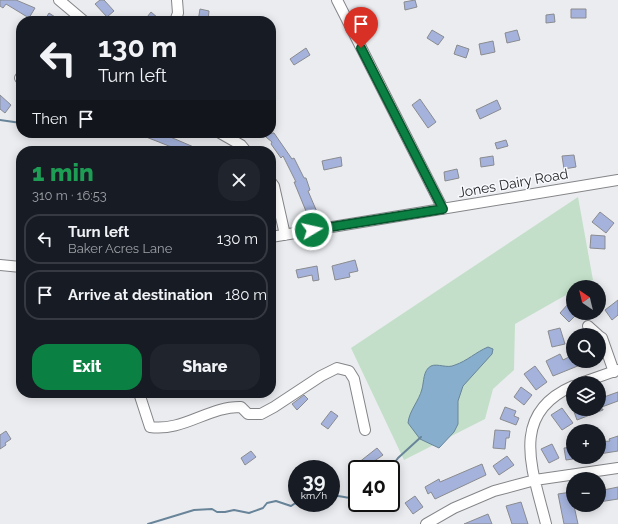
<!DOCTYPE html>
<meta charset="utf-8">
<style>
body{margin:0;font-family:Raleway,sans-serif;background:#20242c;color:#f1f3f6;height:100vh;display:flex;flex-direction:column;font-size:15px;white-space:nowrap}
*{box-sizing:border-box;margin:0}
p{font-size:13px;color:#9ea1a6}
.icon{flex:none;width:22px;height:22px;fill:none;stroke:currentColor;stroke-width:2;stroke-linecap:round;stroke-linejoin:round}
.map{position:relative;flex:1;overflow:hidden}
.side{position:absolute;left:16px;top:146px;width:260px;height:252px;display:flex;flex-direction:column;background:#171b24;border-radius:16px;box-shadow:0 2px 10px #0003}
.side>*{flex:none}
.guide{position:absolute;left:16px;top:16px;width:260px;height:122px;border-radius:16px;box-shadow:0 2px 10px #0003;background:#171b24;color:#f1f3f6;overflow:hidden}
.needle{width:26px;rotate:325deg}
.fabs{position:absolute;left:566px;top:280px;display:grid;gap:8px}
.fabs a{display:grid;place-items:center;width:40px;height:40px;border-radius:50%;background:#171b24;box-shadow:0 2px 10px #0003;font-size:20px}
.speed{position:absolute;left:288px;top:460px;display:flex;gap:8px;font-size:20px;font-weight:700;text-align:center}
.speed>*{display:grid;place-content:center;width:52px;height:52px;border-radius:50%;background:#171b24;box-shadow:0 2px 10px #0003;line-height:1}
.speed small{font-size:10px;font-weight:400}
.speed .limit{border:2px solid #111;border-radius:6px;background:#fff;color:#111}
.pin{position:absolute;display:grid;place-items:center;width:34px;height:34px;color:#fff;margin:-41px -17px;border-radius:50% 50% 50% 0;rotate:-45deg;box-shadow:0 0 4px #0007}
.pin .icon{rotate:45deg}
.me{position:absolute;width:44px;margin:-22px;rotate:81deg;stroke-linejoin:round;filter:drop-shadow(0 0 3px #0008)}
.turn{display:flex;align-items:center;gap:14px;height:84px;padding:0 16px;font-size:18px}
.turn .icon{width:52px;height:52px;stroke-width:2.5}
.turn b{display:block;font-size:28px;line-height:34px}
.then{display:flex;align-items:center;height:38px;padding:0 16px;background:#0003;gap:8px;font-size:15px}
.round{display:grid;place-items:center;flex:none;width:42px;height:42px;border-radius:16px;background:#20242c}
.headline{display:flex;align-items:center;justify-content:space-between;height:68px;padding:0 16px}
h1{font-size:24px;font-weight:800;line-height:30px;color:#1e9e55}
.action{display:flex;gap:8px;margin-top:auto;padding:8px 16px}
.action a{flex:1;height:46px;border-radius:16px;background:#0b8043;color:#fff;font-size:16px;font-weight:800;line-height:46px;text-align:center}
.action a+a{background:#20242c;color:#f1f3f6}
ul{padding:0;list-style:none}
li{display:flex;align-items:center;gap:12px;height:50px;margin:0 8px 6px;padding:0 8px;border:2px solid #363941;border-radius:16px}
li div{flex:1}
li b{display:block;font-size:15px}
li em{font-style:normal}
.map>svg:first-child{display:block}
.green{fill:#c3dfc9}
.water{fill:#87afcd;stroke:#688499}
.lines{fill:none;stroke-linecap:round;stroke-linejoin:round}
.stream{stroke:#688499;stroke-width:2}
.building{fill:#a5b3dc;stroke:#8a8b8f}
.minor-casing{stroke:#848588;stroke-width:12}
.minor{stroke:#fff;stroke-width:10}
.route-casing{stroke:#07532c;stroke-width:10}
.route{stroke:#0b8043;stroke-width:7}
.labels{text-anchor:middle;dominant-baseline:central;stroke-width:3;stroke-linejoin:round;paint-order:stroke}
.street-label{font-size:14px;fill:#1f2021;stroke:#f8f9fd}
</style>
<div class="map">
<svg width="618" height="524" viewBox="0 0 618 524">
<rect width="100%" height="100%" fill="#ebecf0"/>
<!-- green -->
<path class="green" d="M578,197L593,280L581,287H573V291L515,324L514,370L493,389L485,419L404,460L351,348Z"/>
<!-- water -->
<path class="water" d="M488,347L493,349L492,354L463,386L458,401V424L454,432L439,448L420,439L408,423C409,411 419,401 422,389C424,382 423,370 431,366C438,363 447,369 455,365C467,361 476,352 488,347Z"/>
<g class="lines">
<!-- stream -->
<path class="stream" d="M0,120L21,123
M390,469L398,458L421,437
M324,503H332L336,496C342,495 346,500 357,497
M148,524L194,510L212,509L217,512H225L234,510L249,513L263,508L267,503L276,501L291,506L297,502"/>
</g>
<!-- building -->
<path class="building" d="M0,0H16L35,8L29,18L6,4L3,8L0,6Z
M100,0H104L114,11L107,17L95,4Z
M415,0L417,7L405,10L404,2Z
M200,9L209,11L208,21H198Z
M571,9H586V18H571Z
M151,12L158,18L155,21H144Z
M49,13L61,21H44Z
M554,14L555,22L546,23V15Z
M432,30L444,37L438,45L427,38Z
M517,30L520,40L507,43L505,33Z
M493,41L495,52L481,55L479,44Z
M457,45L469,49L466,58L454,54Z
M306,48L310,55L294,65L290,59Z
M0,95L11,105L5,113L0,109Z
M420,99L436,122L428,128L412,105Z
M497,100L501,109L480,119L476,110Z
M136,133H161L203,151H172L174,148Z
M261,133H274L292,159L294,158L304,178H306L310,190L308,191L317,212L308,216L294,182H296L283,156L281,158L271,144L272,142Z
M506,140L508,146L497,149L495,143Z
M574,155L576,167L564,169L562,156Z
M493,156L494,165L481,167L480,158Z
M341,157L342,166L324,170L322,161Z
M457,169L459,178L445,181L444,172Z
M600,212L614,223L606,233L592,222Z
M591,235L605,236V249L590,248Z
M355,260L358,271L349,273L350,277L335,280L332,266Z
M317,266L319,280L313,281L312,275L298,278L296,270Z
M618,300V315L612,320L605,310Z
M568,304L573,308V313H578L569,322L560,313Z
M560,328L565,344L552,347L548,331Z
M560,354L563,360L573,355V361H590L553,376L546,361Z
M535,366L547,382L536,390L524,374Z
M599,385L604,397L618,392V401L599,408Z
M521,387L532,395L524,405L514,397Z
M304,395L308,399L297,410L292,404Z
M505,407L516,411L514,416L519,418L516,425L500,419Z
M562,408L573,423L562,430L551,415Z
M573,409H603V410L577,420Z
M331,411L338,416L328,429L321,424Z
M495,430L510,431L509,438H506L505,449L493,448Z
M6,431L11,439L5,443L6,445L0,449V435Z
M618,436V451L599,454V442L610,441L609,439Z
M552,444L559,458L549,463L541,449Z
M573,447V459L566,460L564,448Z
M377,448L383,455L363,469L358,463Z
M251,451L256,457L245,465L241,458Z
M507,456L514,465L499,475L493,466Z
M482,464L486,475L435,499L431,492L428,494L425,487L439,479L440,482Z
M618,487V499L599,502V491Z
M571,492L578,524H564L558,494Z
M415,496L423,507L413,514L405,503Z
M521,502L528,524H512L506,506Z
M488,514L492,524H464Z"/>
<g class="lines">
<defs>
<path id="minor" d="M59,0L84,21
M337,0L443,209
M175,21L178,13L177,0
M20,78H21
M220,133L241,145L246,151
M271,182L274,186L285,235
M271,237L618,180
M0,265L21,267
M588,326L598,335
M599,336L602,338L614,372
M581,383L618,370
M139,393L150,427C183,432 209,406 241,407L248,414H261L274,407L321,376L337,368L349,371L354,379L365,430
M426,524L454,508L494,491L535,480L618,468
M546,524C533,471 508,414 573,386"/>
</defs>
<!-- minor casing -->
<use href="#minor" class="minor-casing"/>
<!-- minor -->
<use href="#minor" class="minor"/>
</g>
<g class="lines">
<defs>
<path id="route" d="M312,230L443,209L361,48"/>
</defs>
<!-- route casing -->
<use href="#route" class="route-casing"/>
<!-- route -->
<use href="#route" class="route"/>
</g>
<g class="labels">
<!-- street labels -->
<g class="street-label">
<text transform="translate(513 183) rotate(-10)">Jones Dairy Road</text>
</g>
</g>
</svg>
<div class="fabs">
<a><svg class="needle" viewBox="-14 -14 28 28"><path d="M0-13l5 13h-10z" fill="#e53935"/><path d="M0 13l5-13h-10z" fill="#9ea1a6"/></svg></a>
<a><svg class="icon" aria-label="search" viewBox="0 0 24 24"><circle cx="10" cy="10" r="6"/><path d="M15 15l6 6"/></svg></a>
<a><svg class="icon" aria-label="layers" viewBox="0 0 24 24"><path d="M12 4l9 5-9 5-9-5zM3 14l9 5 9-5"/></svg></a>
<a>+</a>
<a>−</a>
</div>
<div class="speed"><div>39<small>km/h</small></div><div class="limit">40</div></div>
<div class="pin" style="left:361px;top:48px;background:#d93025"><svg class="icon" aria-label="arrive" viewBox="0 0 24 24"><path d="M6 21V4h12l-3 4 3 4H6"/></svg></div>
<svg class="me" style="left:312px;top:230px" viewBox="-20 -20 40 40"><circle r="17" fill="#0b8043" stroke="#fff" stroke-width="3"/><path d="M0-11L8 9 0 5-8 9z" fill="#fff"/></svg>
<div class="guide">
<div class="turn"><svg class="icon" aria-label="left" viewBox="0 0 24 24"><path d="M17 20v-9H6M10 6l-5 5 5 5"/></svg><div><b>130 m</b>Turn left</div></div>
<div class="then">Then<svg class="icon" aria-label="arrive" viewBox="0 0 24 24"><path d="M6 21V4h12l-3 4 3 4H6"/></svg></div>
</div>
<section class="side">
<div class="headline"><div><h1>1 min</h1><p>310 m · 16:53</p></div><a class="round"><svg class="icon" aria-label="close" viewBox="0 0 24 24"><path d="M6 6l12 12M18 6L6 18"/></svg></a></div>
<ul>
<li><svg class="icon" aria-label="left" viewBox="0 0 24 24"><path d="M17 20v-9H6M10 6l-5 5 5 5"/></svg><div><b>Turn left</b><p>Baker Acres Lane</p></div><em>130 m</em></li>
<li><svg class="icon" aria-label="arrive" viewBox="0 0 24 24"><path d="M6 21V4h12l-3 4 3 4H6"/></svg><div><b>Arrive at destination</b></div><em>180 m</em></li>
</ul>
<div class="action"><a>Exit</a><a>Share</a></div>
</section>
</div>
